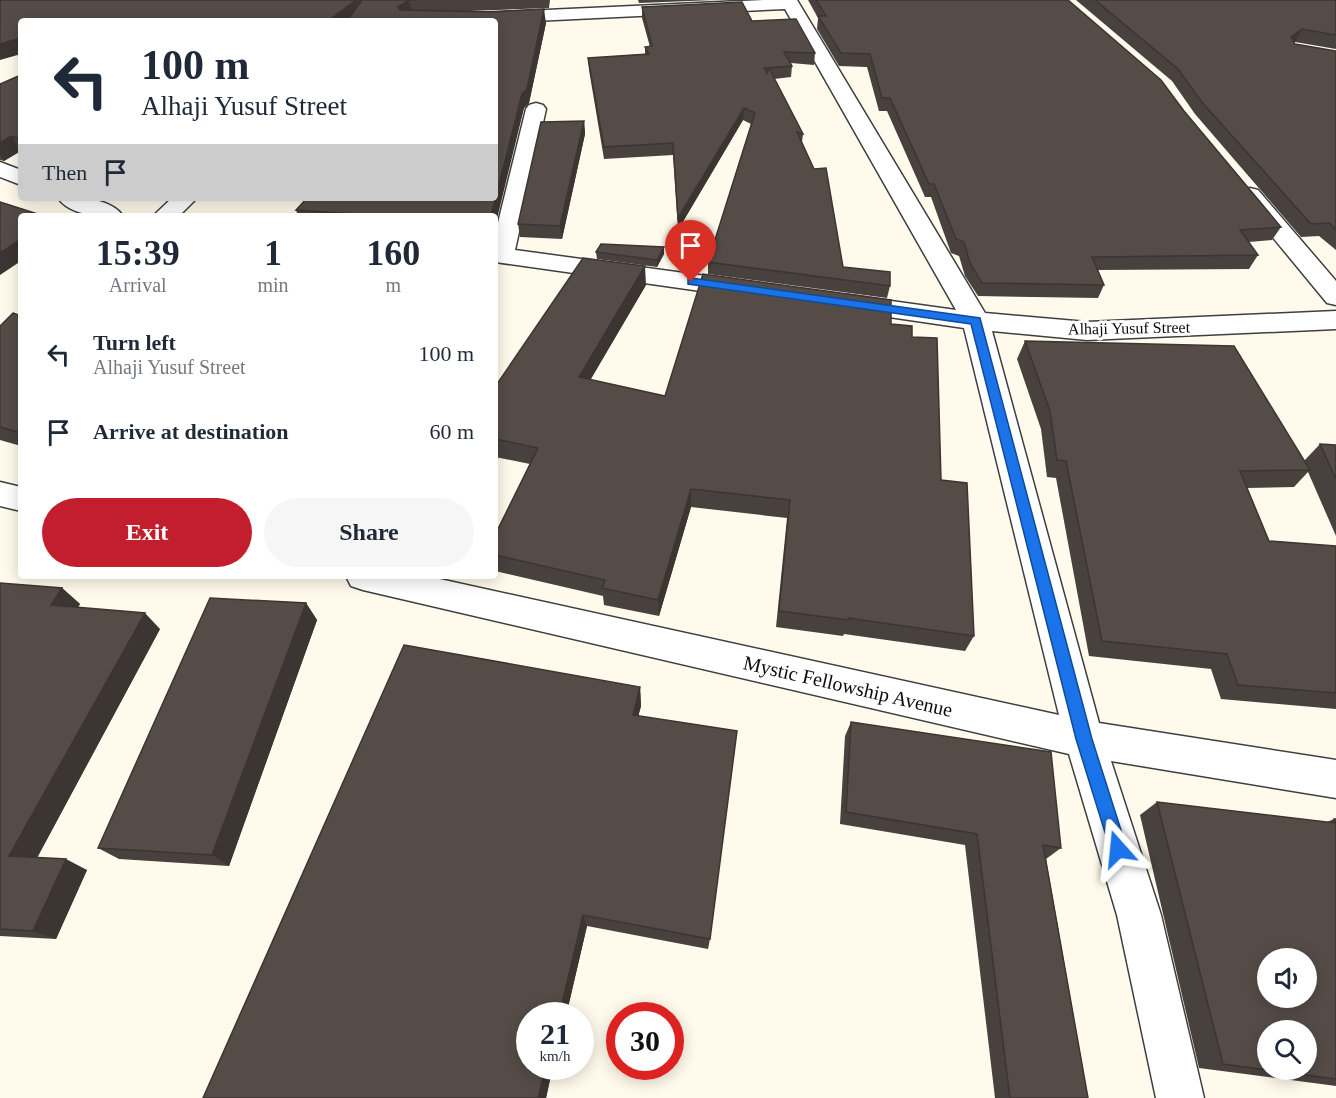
<!DOCTYPE html>
<style>
body{margin:0;font-family:Georgia,serif;background:#f6f6f7;color:#1f2937;height:100vh;display:flex;flex-direction:column;font-size:22px;white-space:nowrap}
*{box-sizing:border-box;margin:0}
p{font-size:20px;color:#747a83}
.icon{flex:none;width:33px;height:33px;fill:none;stroke:currentColor;stroke-width:2;stroke-linecap:round;stroke-linejoin:round}
.map{position:relative;flex:1;overflow:hidden}
.side{position:absolute;left:18px;top:213px;width:480px;height:366px;display:flex;flex-direction:column;background:#fff;border-radius:6px;box-shadow:0 3px 15px #0003}
.side>*{flex:none}
.top-card{position:absolute;left:18px;top:18px;width:480px;height:183px;border-radius:6px;box-shadow:0 3px 15px #0003;background:#fff;color:#1f2937;overflow:hidden}
.tools{position:absolute;left:1257px;top:948px;display:grid;gap:12px}
.tools a{display:grid;place-items:center;width:60px;height:60px;border-radius:50%;background:#fff;box-shadow:0 3px 15px #0003;font-size:30px}
.speed{position:absolute;left:516px;top:1002px;display:flex;gap:12px;font-size:30px;font-weight:700;text-align:center}
.speed>*{display:grid;place-content:center;width:78px;height:78px;border-radius:50%;background:#fff;box-shadow:0 3px 15px #0003;line-height:1}
.speed small{font-size:15px;font-weight:400}
.speed .limit{border:9px solid #d22;background:#fff;color:#111}
.pin{position:absolute;display:grid;place-items:center;width:51px;height:51px;color:#fff;margin:-62px -26px;border-radius:50% 50% 50% 0;rotate:-45deg;box-shadow:0 0 6px #0007}
.pin .icon{rotate:45deg}
.me{position:absolute;width:66px;margin:-33px;rotate:342deg;stroke-linejoin:round;filter:drop-shadow(0 0 4px #0008)}
.turn{display:flex;align-items:center;gap:21px;height:126px;padding:0 24px;font-size:27px}
.turn .icon{width:78px;height:78px;stroke-width:2.5}
.turn b{display:block;font-size:42px;line-height:51px}
.then{display:flex;align-items:center;height:57px;padding:0 24px;background:#0003;gap:12px;font-size:22px}
.eta{display:flex;justify-content:space-evenly;align-items:center;height:102px;text-align:center}
.eta b{font-size:36px;font-weight:700;line-height:42px}
.action{display:flex;gap:12px;margin-top:auto;padding:12px 24px}
.action a{flex:1;height:69px;border-radius:36px;background:#c31e2e;color:#fff;font-size:24px;font-weight:700;line-height:69px;text-align:center}
.action a+a{background:#f6f6f7;color:#1f2937}
ul{padding:0;list-style:none}
li{display:flex;align-items:center;gap:18px;height:78px;padding:0 24px}
li div{flex:1}
li b{display:block;font-size:22px}
li em{font-style:normal}
.map>svg:first-child{display:block}
.lines{fill:none;stroke-linecap:round;stroke-linejoin:round}
.minor-casing{stroke:#3f3f3f;stroke-width:3}
.minor{fill:#fff;fill-rule:evenodd}
.wall{fill:#49413e}
.shaded-wall{fill:#3c3532}
.building{fill:#554c48;stroke:#3c3532;stroke-width:1.5;fill-rule:evenodd}
.route{fill:#1a73e8;stroke:#114b97;stroke-width:1.5}
.labels{text-anchor:middle;dominant-baseline:central;stroke-width:6;stroke-linejoin:round;paint-order:stroke}
.far-street-label{font-size:16px;fill:#0c0c0c;stroke:#fff}
.street-label{font-size:20px;fill:#0c0c0c;stroke:#fff}
</style>
<div class="map">
<svg width="1336" height="1098" viewBox="0 0 1336 1098">
<rect width="100%" height="100%" fill="#fffaeb"/>
<g class="lines">
<defs>
<path id="minor" d="M764,0H797L985,313L1087,322L1336,311V329L1087,340L992,331L1099,723L1336,760V798L1111,761L1161,915L1204,1098H1156L1117,915L1069,754L363,590L351,586L346,576H426L1059,715L964,328L848,311L839,309L835,303L839,297L848,295L956,310L785,9L495,23L403,21L412,16Z
M536,103L543,105L546,109L515,250L743,281L752,283L756,289L752,295L743,297L495,262V235L526,109L529,105Z
M0,162L21,170V185L0,177Z
M1250,188L1258,190L1336,281V305L1327,303L1242,200L1239,195L1242,190Z
M58,198C78,198 110,197 123,216C102,216 71,217 58,198Z
M172,198H197L179,216H153Z
M0,482L21,487V511L0,506Z"/>
</defs>
<!-- minor casing -->
<use href="#minor" class="minor-casing"/>
<!-- minor -->
<use href="#minor" class="minor"/>
</g>
<!-- wall -->
<path class="wall" d="M0,0H550L549,8L469,11L546,23L529,103L524,108L495,216H298L296,210L495,21H21Z
M638,0H715L639,3Z
M808,0H1068L1184,111L1281,227L1272,240L1249,242L1258,255L1249,269L1098,270L1104,285L1098,298L978,296L965,276L959,256L951,253L931,197H925L887,111H879L867,67L839,66L817,29L818,18Z
M1076,0H1336V49L1295,42L1294,43L1295,44L1336,51V250L1319,236L1301,237L1195,114L1172,81Z
M642,7L752,21L815,53L814,65L791,63L792,66L791,77L774,79L803,134L802,142L843,267L890,286L887,298L708,274V262L751,124L743,120L678,230L673,155L604,159L589,70L588,58L645,54V47H650L642,18Z
M21,75V151L4,161L0,160V84Z
M584,121L585,134L562,239L520,237L518,224Z
M664,247V254L657,267L597,259L596,252Z
M646,285L590,380L665,396L891,324L912,337L974,636L965,651L844,634L843,636L776,627L787,518L691,507L659,616L604,605L603,596L495,571V535L530,464L495,457V387Z
M21,316V446L0,440V326Z
M1025,341L1304,461L1320,444L1336,445V536L1308,472L1294,487L1247,488L1269,541L1336,546V709L1221,699L1211,669L1089,656L1056,478L1047,477L1041,429L1017,359Z
M0,583L62,588L80,604L78,607L160,629L37,858L87,870L56,939L0,936Z
M306,603L317,620L229,866L119,859L98,848Z
M640,687L641,706L638,716L710,939L708,949L587,926L566,1016H530L553,1066L546,1098H203Z
M851,722L1061,848L1046,859L1088,1098H995L965,845L840,824L845,736Z
M1157,802L1327,822L1334,819H1336V1086L1199,1068L1140,815Z"/>
<!-- shaded-wall -->
<path class="shaded-wall" d="M356,0H371L350,21H328Z
M409,0L412,14L401,21L398,7Z
M544,9L546,23L529,103L524,108L495,227V216H491Z
M1302,29L1295,42L1284,49L1291,37Z
M21,38V54L0,60V44Z
M744,108L743,120L678,230V218Z
M584,121L585,134L562,239L560,226Z
M11,136L20,151L4,161L0,155V143Z
M21,239V261L0,275V253Z
M664,247V254L657,267V260Z
M645,266L646,285L581,396L579,377Z
M691,489V507L659,616L658,600Z
M62,588L80,604L70,621L51,605Z
M306,603L317,620L229,866L212,855Z
M145,613L160,629L32,867L9,856Z
M640,687L641,706L634,733L633,715Z
M66,859L87,870L56,939L33,931Z
M583,915L587,926L566,1016H559Z
M546,1066H553L546,1098H538Z"/>
<!-- building -->
<path class="building" d="M0,0H356L328,21H21V38L0,44Z
M362,0H416H409L398,7L400,10L493,12L544,9L527,89L522,94L491,216H384L296,210L307,198H495V21H347Z
M816,0H1068L1161,80L1184,111L1281,227L1240,230L1258,255L1092,257L1104,285L982,283L970,263L964,242L956,239L934,184H929L890,98H882L870,54L841,53L818,16H826Z
M1095,0H1336V35L1302,29L1291,37L1295,44L1336,51V229L1329,223L1311,224L1201,101L1178,69Z
M742,2L752,21L796,19L815,53L784,52L792,66L769,68L803,134L797,132L814,169L826,168L843,267L890,272V286L708,262L755,113L744,108L678,218L673,143L604,147L588,58L649,54L645,47L652,46L642,7ZM764,68H769L767,73Z
M21,75V139L11,136L0,143V84Z
M584,121L560,226L518,224L541,122Z
M0,202L44,216H21V239L0,253Z
M601,244L664,247L657,260L596,252Z
M583,258L645,266L579,377L665,396L703,274L891,300V324L912,326V337L937,338L941,480L967,483L974,636L849,618V620L779,611L790,500L691,489L658,600L602,588L605,580L495,555V535L538,448L495,439V387Z
M13,313L21,316V433L0,427V326Z
M1025,341L1234,346L1310,470L1240,471L1269,541L1336,546V693L1238,685L1227,654L1102,641L1066,461L1057,460L1050,411Z
M1320,444L1336,445V479Z
M0,583L62,588L51,605L145,613L9,856L66,859L33,931L0,929Z
M210,598L306,603L212,855L98,848Z
M404,645L640,687L633,715L737,731L710,939L583,915L559,1016H530V1066H546L538,1098H203Z
M851,722L1051,752L1061,848L1043,845L1088,1098H1010L977,834L846,812Z
M1157,802L1335,823L1334,819H1336V1079L1223,1064ZM1268,958H1306V998H1268ZM1268,1030H1306V1070H1268Z"/>
<!-- route -->
<path class="route" d="M691,278L980,318L1092,739L1127,849L1124,855L1118,857L1112,855L1076,739L971,324L688,284V279Z"/>
<g class="labels">
<!-- far-street labels -->
<g class="far-street-label">
<text transform="translate(1129 328) rotate(-1)">Alhaji Yusuf Street</text>
</g>
<!-- street labels -->
<g class="street-label">
<text transform="translate(848 686) rotate(13)">Mystic Fellowship Avenue</text>
</g>
</g>
</svg>
<div class="tools">
<a><svg class="icon" aria-label="sound" viewBox="0 0 24 24"><path d="M4 9h4l5-4v14l-5-4H4zM17 9q2 3 0 6"/></svg></a>
<a><svg class="icon" aria-label="search" viewBox="0 0 24 24"><circle cx="10" cy="10" r="6"/><path d="M15 15l6 6"/></svg></a>
</div>
<div class="speed"><div>21<small>km/h</small></div><div class="limit">30</div></div>
<div class="pin" style="left:691px;top:282px;background:#d93025"><svg class="icon" aria-label="arrive" viewBox="0 0 24 24"><path d="M6 21V4h12l-3 4 3 4H6"/></svg></div>
<svg class="me" style="left:1118px;top:849px" viewBox="-20 -20 40 40"><path d="M0-17L14 15 0 8-14 15z" fill="#1a73e8" stroke="#fff" stroke-width="4"/></svg>
<div class="top-card">
<div class="turn"><svg class="icon" aria-label="left" viewBox="0 0 24 24"><path d="M17 20v-9H6M10 6l-5 5 5 5"/></svg><div><b>100 m</b>Alhaji Yusuf Street</div></div>
<div class="then">Then<svg class="icon" aria-label="arrive" viewBox="0 0 24 24"><path d="M6 21V4h12l-3 4 3 4H6"/></svg></div>
</div>
<section class="side">
<div class="eta">
<div><b>15:39</b><p>Arrival</p></div>
<div><b>1</b><p>min</p></div>
<div><b>160</b><p>m</p></div>
</div>
<ul>
<li><svg class="icon" aria-label="left" viewBox="0 0 24 24"><path d="M17 20v-9H6M10 6l-5 5 5 5"/></svg><div><b>Turn left</b><p>Alhaji Yusuf Street</p></div><em>100 m</em></li>
<li><svg class="icon" aria-label="arrive" viewBox="0 0 24 24"><path d="M6 21V4h12l-3 4 3 4H6"/></svg><div><b>Arrive at destination</b></div><em>60 m</em></li>
</ul>
<div class="action"><a>Exit</a><a>Share</a></div>
</section>
</div>
